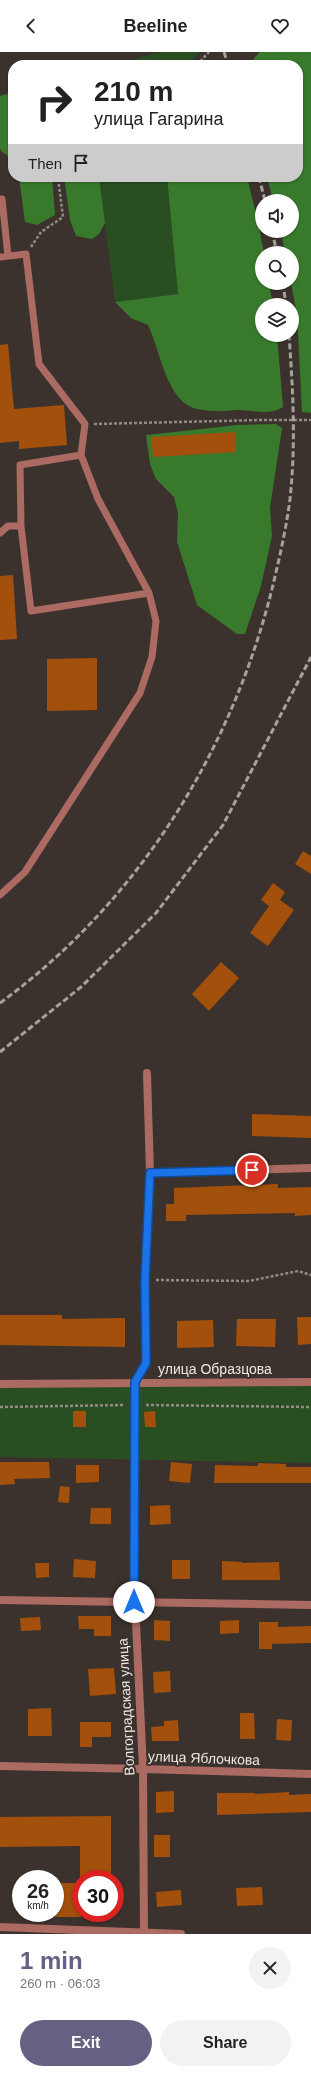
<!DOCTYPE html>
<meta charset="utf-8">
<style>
body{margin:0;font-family:Arial,sans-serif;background:#f2f2f2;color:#222;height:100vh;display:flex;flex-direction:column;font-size:15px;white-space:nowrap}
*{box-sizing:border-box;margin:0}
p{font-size:13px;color:#767676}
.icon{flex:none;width:22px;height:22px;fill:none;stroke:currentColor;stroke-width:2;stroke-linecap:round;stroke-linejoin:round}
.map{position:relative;height:1882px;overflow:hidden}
.sheet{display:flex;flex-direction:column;background:#fff;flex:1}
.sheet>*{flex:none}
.hud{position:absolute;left:8px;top:8px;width:295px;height:122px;border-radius:16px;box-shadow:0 1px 3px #0004;background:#fff;color:#222;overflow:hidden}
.fabs{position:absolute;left:255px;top:142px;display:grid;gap:8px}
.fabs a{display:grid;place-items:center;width:44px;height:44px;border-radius:50%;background:#fff;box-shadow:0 1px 3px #0004;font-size:20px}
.speed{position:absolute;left:12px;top:1818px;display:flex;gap:8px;font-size:20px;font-weight:700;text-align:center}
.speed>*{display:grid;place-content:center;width:52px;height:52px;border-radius:50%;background:#fff;box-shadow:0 1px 3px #0004;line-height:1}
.speed small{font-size:10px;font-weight:400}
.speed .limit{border:6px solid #d22;background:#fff;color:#111}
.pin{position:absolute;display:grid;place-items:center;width:34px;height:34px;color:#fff;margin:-17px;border:2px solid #fff;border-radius:50%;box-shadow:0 1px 4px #0007}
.me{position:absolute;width:44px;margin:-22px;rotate:0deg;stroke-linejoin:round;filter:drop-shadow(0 0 3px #0008)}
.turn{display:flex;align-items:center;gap:14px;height:84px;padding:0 20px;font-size:18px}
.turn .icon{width:52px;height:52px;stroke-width:2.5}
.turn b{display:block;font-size:28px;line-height:34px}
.then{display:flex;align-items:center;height:38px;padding:0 20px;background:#0003;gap:8px;font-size:15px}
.round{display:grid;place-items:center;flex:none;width:42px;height:42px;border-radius:21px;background:#f2f2f2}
.summary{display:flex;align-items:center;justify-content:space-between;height:68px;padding:0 20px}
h1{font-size:24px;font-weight:600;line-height:30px;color:#666082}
.action{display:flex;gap:8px;margin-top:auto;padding:8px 20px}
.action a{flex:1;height:46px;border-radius:24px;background:#666082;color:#fff;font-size:16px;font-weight:600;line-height:46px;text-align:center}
.action a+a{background:#f2f2f2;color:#222}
header{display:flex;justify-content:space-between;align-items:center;height:52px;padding:0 20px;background:#fff;font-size:18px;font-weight:600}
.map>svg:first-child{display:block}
.green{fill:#294e22}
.forest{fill:#38792c}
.building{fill:#a2500c}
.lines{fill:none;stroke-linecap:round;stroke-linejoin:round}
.path{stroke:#928b87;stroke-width:2.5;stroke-dasharray:3 2;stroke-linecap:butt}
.service{stroke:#ab6a62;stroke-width:7}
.minor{stroke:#ab6a62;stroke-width:8}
.tertiary{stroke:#ab6a62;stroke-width:8}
.rail{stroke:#a7a09c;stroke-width:3;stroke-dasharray:6 3;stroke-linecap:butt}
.route-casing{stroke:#114b97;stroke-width:10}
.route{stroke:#1a73e8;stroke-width:7}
.labels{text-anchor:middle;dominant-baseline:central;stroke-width:4;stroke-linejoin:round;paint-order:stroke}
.street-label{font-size:14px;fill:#ede8e4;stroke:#3b322d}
</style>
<header><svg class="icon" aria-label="back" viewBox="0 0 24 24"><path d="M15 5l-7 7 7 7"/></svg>Beeline<svg class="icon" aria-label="heart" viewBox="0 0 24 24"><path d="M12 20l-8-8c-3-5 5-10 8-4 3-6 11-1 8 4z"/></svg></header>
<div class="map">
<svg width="311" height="1882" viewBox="0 0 311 1882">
<rect width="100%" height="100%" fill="#3b322d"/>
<!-- green -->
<path class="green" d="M158,0H199L188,13H118Z
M99,125H167L178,242L115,250Z
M311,1330V1411L0,1405V1332Z"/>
<!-- forest -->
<path class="forest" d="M260,0H311V361L302,360L297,263L291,231L292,201H285L281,179H292V149H273L267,125H298V13H252L254,6Z
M13,40V103L8,104L1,99L0,96V44Z
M19,125H52L55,163L37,173L25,170Z
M64,125H99L105,171L99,182L92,187L76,184L70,168Z
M167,125H247L258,170L264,201H262V231H269L273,253H262V283H277L283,355C269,364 255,358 239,358C223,359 200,361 187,353C165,338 159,296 148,273L131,266L115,250L178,242Z
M276,372L282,376L270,456L272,484L261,534L245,582H237L197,553L177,490L178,461L174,445L156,427L150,412L146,383L238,373Z"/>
<!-- building -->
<path class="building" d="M8,292L14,357L64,353L67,393L19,397V389L0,391V293Z
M235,380L236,400L153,405L151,385Z
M13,523L17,587L0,588V524Z
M97,606V658L47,659V607Z
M303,799L311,804V822L295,812Z
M273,831L285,840L280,848L294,858L268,894L250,881L269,854L261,848Z
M221,910L239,926L209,959L192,942Z
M252,1062L311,1064V1086L252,1084Z
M278,1132V1136L311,1135V1163L295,1164V1161L186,1163V1169H166V1152H174V1136Z
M0,1263H62V1267L125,1266V1295L0,1293Z
M297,1265H311V1292L298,1293Z
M237,1267H276L275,1295L236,1294Z
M213,1268L214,1295L177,1296V1269Z
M73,1359H86V1375H73Z
M155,1359L156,1375H145L144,1360Z
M0,1410H49L50,1426L14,1427L15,1432L0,1433Z
M171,1410L192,1412L190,1431L169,1429Z
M258,1411L286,1412V1415H311V1431H214L215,1413L258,1414Z
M76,1413H99V1430L76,1431Z
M60,1434L70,1435L69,1451L58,1450Z
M170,1453L171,1472L150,1473V1454Z
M91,1456H111V1472H90Z
M74,1507L96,1509L95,1526L73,1525Z
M172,1508H190V1527H172Z
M222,1509L242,1510V1511L279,1510L280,1528H222Z
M35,1511H49V1525L36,1526Z
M78,1564H111V1584H94V1577H79Z
M40,1565L41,1578L21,1579L20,1566Z
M154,1568L170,1569V1589L154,1588Z
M239,1568V1581L220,1582V1569Z
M259,1570H278V1575L311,1574V1591L272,1592V1597H259Z
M114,1616L116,1642L90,1644L88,1617Z
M170,1619L171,1640L154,1641L153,1620Z
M51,1656L52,1684H28V1657Z
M240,1661H254L255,1687H240Z
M277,1667L292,1668L291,1689L276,1688Z
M178,1668L179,1689H152L151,1675L164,1674V1669Z
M80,1670H111V1685H92V1695H80Z
M174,1739V1760L156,1761V1740Z
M289,1740V1743L311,1742V1760L217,1763V1741H255V1742Z
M111,1764V1827H80V1794L0,1795V1765Z
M154,1783H170V1805H154Z
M55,1831H81V1865H55Z
M262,1835L263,1853L237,1854L236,1836Z
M181,1838L182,1853L157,1855L156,1840Z"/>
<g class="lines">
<!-- path -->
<path class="path" d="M197,13L209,0
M31,195L41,180L63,165L58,125
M94,372L262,368H311
M156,1228L249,1229L298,1219L311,1223
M146,1353L311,1355
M0,1355L125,1353"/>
<!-- service -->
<path class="service" d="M0,147H2L8,204
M0,205L26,202L39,312L85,372L81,403L98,447L149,541L156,569L152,605L140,641L25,820L0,843
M81,403L20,413L21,474L31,559L149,541
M0,481L8,474H21"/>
<!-- minor -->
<path class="minor" d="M150,1121L311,1116
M0,1548L311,1553
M0,1714L143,1717L311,1722
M0,1875L181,1882
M144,1882L143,1717L135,1550V1330L146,1311L145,1228L150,1121L147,1021"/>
<!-- tertiary -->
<path class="tertiary" d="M0,1332L311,1330"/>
<!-- rail -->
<path class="rail" d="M224,0L228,13
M259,125L265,149
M272,179L277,201
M283,231L286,253
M0,951C137,851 231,701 272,537C279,508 286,478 290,447C296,392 293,338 289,283
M0,1000L81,935L156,861L223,773L311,605"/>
</g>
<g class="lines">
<defs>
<path id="route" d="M134,1550L135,1330L146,1311L145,1228L150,1121L252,1118"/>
</defs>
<!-- route casing -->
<use href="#route" class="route-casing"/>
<!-- route -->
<use href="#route" class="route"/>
</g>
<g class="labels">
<!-- street labels -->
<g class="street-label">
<text x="215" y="1317">улица Образцова</text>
<text transform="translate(126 1655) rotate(-93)">Волгоградская улица</text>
<text transform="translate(204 1706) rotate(2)">улица Яблочкова</text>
</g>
</g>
</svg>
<div class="fabs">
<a><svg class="icon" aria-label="sound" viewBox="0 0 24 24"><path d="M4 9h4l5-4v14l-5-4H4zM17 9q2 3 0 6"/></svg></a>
<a><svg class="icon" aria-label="search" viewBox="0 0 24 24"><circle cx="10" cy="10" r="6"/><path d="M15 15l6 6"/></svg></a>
<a><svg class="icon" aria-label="layers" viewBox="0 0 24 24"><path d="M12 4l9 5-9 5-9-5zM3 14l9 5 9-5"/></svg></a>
</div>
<div class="speed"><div>26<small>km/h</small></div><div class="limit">30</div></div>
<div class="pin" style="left:252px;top:1118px;background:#d93025"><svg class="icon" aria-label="arrive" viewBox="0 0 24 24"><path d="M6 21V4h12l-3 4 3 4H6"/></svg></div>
<svg class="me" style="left:134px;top:1550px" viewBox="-20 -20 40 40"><circle r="19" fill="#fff"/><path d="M0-13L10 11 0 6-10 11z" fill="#1a73e8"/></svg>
<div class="hud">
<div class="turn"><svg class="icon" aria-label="right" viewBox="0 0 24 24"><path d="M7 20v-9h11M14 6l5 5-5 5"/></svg><div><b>210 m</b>улица Гагарина</div></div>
<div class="then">Then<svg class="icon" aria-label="arrive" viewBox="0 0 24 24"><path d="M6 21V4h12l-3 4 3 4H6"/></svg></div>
</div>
</div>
<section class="sheet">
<div class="summary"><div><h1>1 min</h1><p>260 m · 06:03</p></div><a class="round"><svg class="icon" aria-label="close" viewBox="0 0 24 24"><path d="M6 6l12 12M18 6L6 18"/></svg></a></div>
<div class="action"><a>Exit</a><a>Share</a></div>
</section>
